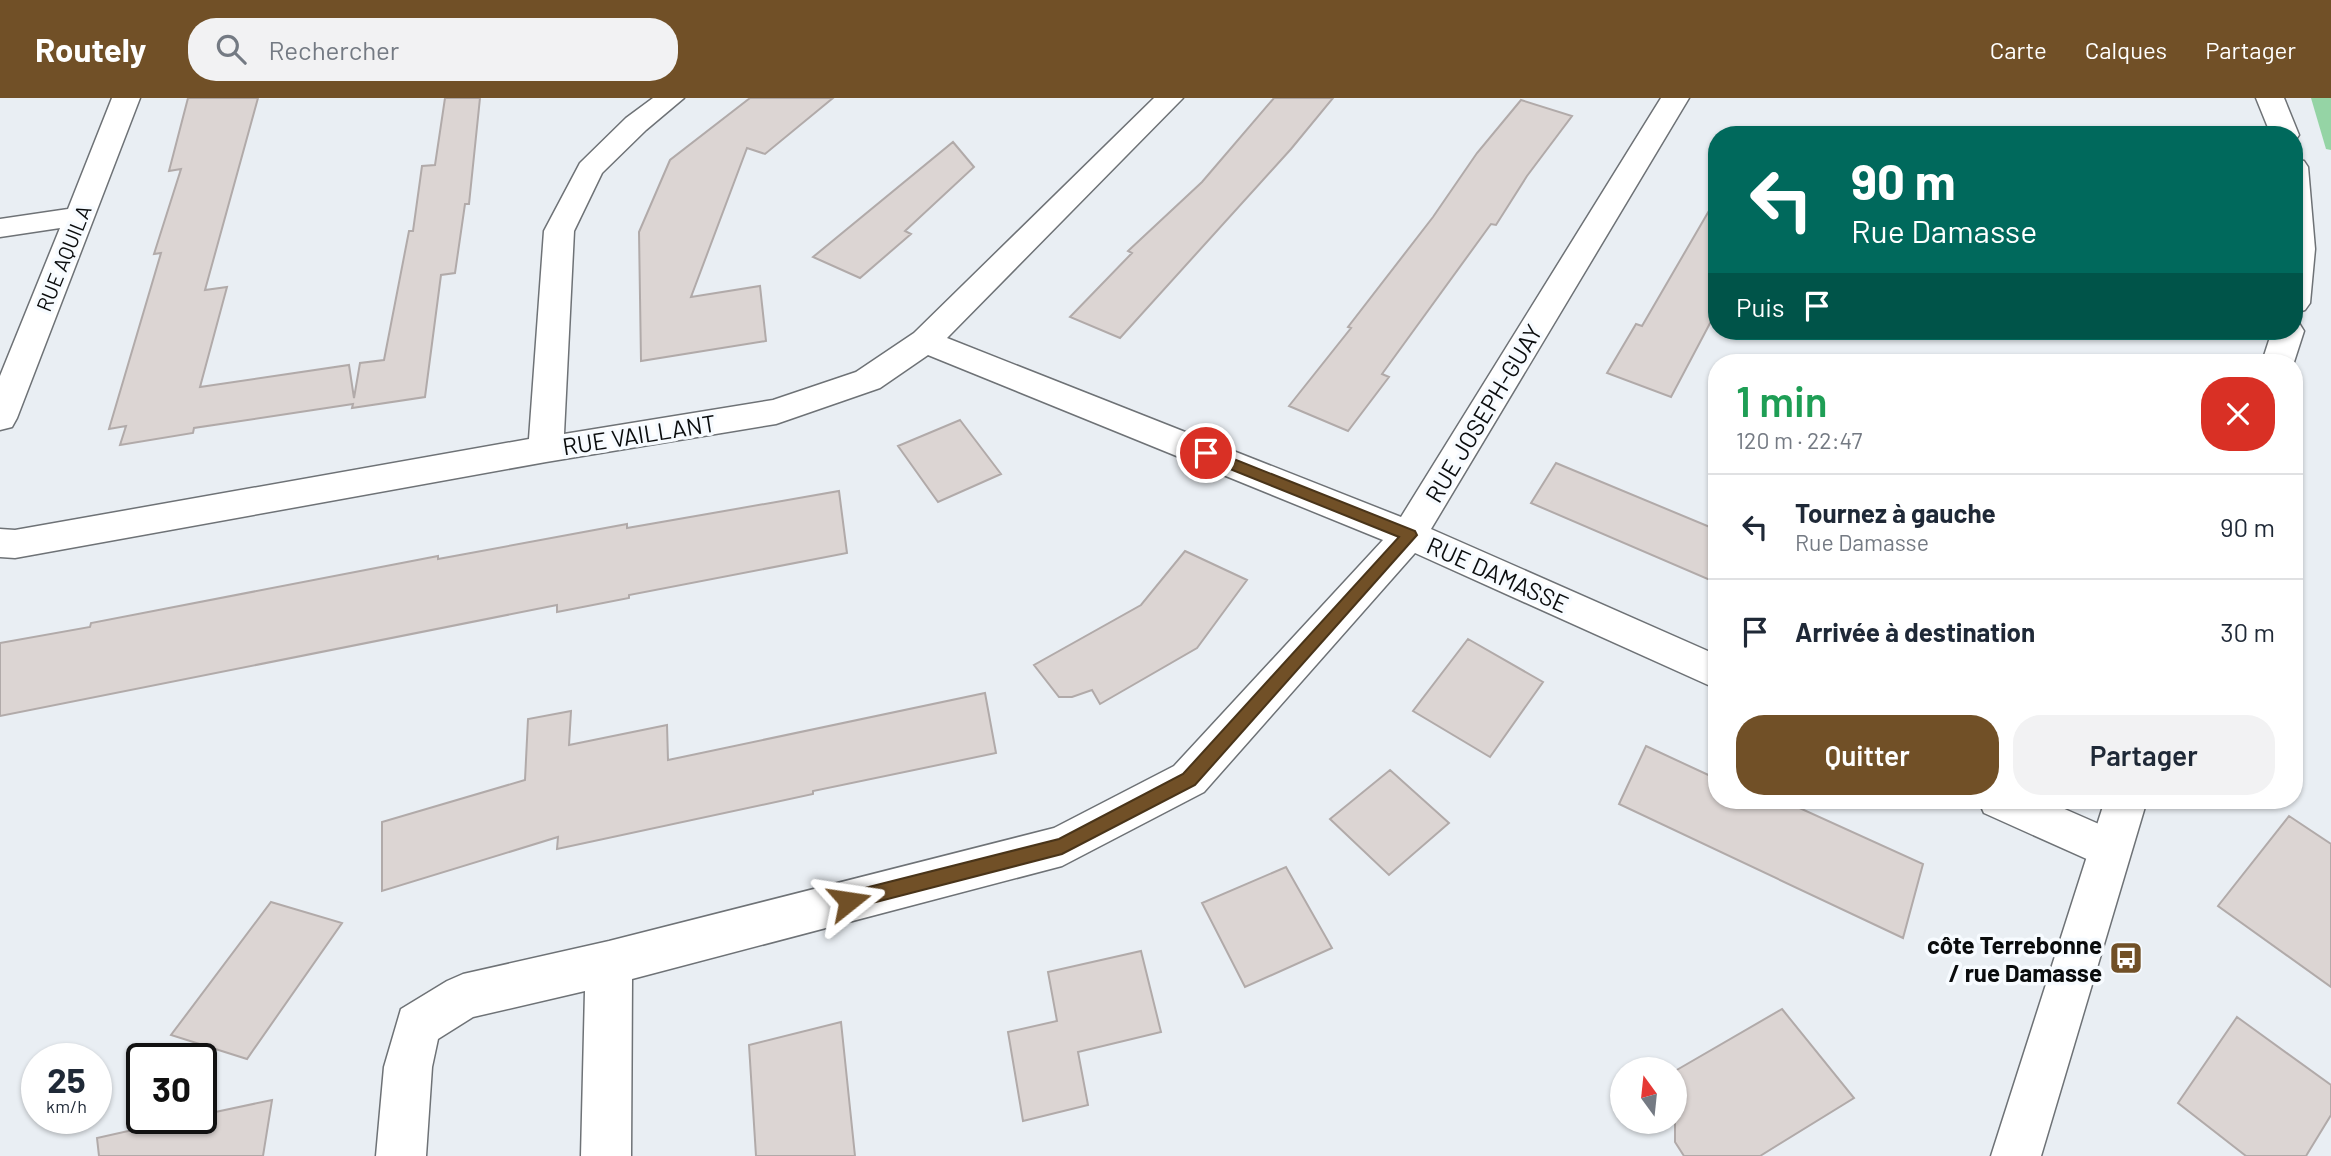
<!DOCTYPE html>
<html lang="fr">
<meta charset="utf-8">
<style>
body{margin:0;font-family:Barlow,sans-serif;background:#f2f2f3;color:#1f2937;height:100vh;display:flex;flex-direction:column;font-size:26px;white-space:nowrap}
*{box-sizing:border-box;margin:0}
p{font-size:23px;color:#747a83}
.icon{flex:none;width:38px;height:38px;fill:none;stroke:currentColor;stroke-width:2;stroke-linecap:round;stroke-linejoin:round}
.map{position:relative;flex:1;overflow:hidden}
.panel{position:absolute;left:1708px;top:256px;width:595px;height:455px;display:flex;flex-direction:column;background:#fff;border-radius:28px;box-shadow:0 2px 5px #0004}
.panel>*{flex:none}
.top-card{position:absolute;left:1708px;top:28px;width:595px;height:214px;border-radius:28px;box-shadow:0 2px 5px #0004;background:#00695c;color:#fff;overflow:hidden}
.needle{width:46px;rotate:345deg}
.controls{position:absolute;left:1610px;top:959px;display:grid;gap:14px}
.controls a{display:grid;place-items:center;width:77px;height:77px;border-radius:50%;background:#fff;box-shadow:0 2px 5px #0004;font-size:35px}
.speed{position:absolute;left:21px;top:945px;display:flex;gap:14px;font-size:35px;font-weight:700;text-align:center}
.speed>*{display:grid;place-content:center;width:91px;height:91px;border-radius:50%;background:#fff;box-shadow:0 2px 5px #0004;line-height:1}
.speed small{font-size:18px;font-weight:400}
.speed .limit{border:4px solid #111;border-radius:10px;background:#fff;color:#111}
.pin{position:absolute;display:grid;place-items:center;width:60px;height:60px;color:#fff;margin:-30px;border:4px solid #fff;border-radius:50%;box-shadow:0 2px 7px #0007}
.me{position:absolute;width:77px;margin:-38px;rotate:75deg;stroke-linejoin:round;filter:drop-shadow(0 0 5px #0008)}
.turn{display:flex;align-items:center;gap:24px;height:147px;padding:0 28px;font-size:32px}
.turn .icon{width:91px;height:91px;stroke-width:2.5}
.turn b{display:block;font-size:49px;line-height:60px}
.then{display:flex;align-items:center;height:66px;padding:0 28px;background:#0003;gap:14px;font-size:26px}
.round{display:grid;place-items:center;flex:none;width:74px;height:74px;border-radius:28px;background:#f2f2f3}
.summary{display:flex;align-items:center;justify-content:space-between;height:119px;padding:0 28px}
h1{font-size:42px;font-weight:600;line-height:52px;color:#1e9e55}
.action{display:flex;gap:14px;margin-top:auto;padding:14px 28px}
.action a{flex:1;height:80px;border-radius:28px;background:#715027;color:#fff;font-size:28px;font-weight:600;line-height:80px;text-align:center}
.action a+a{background:#f2f2f3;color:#1f2937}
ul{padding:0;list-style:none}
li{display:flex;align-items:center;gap:21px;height:105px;padding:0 28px;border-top:2px solid #e0e1e3}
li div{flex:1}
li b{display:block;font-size:26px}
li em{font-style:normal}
header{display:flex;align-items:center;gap:42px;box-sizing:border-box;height:98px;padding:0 35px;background:#715027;color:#fff}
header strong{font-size:33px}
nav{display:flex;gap:38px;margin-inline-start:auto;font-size:24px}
.search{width:490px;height:63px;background:#f2f2f3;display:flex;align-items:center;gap:18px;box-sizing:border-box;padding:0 24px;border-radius:28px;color:#747a83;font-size:26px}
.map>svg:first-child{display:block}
.green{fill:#95d4a5}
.building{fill:#dcd5d3;stroke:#b1aaa9;stroke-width:2}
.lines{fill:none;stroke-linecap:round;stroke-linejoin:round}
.minor-casing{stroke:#6e7276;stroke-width:3}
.secondary-casing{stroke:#6e7276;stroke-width:3}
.minor{fill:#fff;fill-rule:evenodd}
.secondary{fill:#fff;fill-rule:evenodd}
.route{fill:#715027;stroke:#493419;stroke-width:2}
.labels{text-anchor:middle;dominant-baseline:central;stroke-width:7;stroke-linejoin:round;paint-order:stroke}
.far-street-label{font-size:21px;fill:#0a0c0d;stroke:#f7fbff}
.street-label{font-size:24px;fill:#0a0c0d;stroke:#f7fbff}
.poi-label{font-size:24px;font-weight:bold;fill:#0a0c0d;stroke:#f7fbff;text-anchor:end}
</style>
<header>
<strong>Routely</strong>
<div class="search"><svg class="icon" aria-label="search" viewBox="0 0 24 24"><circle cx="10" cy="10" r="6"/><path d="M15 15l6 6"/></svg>Rechercher</div>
<nav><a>Carte</a><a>Calques</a><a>Partager</a></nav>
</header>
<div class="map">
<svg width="2331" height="1058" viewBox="0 0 2331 1058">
<rect width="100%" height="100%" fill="#e9eef3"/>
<!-- green -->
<path class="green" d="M2311,0H2331V52L2326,51Z"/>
<!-- building -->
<path class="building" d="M188,0H258L205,192L227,189L200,289L349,267L354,300L360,265L384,262L409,133H413L422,68L435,67L445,0H480L469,106H465L455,175L441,177L425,299L352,310L353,306L194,330L193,335L120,347L126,328L109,331L161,155L154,156L181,71L169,73Z
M750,0H833L765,56L747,50L691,199L760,188L766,243L641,263L639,134L670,62Z
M1274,0H1333L1291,51L1120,240L1070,219L1132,155L1128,153L1202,84Z
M1521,2L1572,18L1527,78L1496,127L1491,126L1382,276L1389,279L1348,333L1289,308L1351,230L1348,229L1433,119L1477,55Z
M953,44L974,69L905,133L911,136L860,180L813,159Z
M1717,99V212L1671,299L1607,275L1636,226L1642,228Z
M960,322L1001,376L938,404L898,348Z
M1556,365L1717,432V485L1531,405Z
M839,393L847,455L629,497V500L557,514V507L0,618V545L90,529L91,525L438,458V461L627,426V430Z
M1185,453L1247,482L1197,550L1100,606L1092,592L1072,599H1059L1034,567L1141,507Z
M1468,541L1543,584L1490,659L1413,613Z
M985,595L996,655L813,693V696L557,751L558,739L382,793V724L525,682L528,621L571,613L569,647L667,627L668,662Z
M1646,648L1717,681V702H1782L1923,766L1903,840L1619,706Z
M1390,672L1449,725L1389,777L1330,721Z
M2289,718L2331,746V889L2218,808Z
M1286,769L1332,850L1245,889L1202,805Z
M271,804L342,825L247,961L171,937Z
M1141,853L1161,934L1078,954L1088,1007L1023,1023L1008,934L1057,923L1048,874Z
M1782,911L1854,1000L1760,1058H1684L1675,1044V973Z
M2237,919L2331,987V1017L2306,1058H2246L2178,1005Z
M841,924L855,1058H756L749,947Z
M272,1002L263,1058H99L97,1040L186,1020H201V1017Z"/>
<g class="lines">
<defs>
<path id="minor" d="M112,0H140L17,320L12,329L0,332V278L60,130L0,139V121L68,111Z
M653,0H684L646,32L602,75L574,133L564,336L773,302L856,274L914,235L1154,0H1183L947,240L1401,419L1661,0H1689L1431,431L1717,557V591L1415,455L1204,694L1062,768L632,881L631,1058H581L585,893L473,919L438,941L432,969L426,1058H376L384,969L401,911L447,883L463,876L609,843L1054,730L1174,668L1383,442L928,257L880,290L776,326L546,364L15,460L0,459V431L15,432L529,341L544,133L580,65L626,20Z
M1978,702H2044L2124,737L2131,751L2124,765L2109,771L1984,715Z"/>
<path id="secondary" d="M2256,0H2284L2299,37L2295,43L2294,37H2271Z
M2294,61L2304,63L2308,69L2315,151L2310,205L2305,212L2294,215Z
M2294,224L2299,225L2304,233L2294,264H2262L2272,233H2294Z
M2105,702H2147L2041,1058H1991Z"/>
</defs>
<!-- minor casing -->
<use href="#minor" class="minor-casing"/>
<!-- secondary casing -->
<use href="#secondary" class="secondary-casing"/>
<!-- minor -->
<use href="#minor" class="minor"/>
<!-- secondary -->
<use href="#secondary" class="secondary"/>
</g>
<!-- route -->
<path class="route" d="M1206,350L1415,433L1417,437L1195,687L1062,756L849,811L842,809L840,803L842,797L849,794L1059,741L1183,676L1399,439L1200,359L1198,355L1200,351Z"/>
<!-- icons -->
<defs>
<symbol id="bus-square" viewBox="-11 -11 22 22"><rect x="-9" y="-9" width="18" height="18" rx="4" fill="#715027" stroke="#f7fbff"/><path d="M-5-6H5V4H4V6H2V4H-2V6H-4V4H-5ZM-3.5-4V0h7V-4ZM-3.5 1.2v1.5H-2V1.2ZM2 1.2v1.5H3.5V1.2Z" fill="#fff"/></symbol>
</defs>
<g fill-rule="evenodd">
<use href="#bus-square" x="2107" y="841" width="38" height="38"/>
</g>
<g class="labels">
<!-- far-street labels -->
<g class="far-street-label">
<text transform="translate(63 160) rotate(-68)">RUE AQUILA</text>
</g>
<!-- street labels -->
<g class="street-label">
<text transform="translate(1483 315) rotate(-59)">RUE JOSEPH-GUAY</text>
<text transform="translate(639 336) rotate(-9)">RUE VAILLANT</text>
<text transform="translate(1498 476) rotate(24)">RUE DAMASSE</text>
</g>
<!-- poi labels -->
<g class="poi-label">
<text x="2102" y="846">côte Terrebonne<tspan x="2102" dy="28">/ rue Damasse</tspan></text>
</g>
</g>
</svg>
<div class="controls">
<a><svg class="needle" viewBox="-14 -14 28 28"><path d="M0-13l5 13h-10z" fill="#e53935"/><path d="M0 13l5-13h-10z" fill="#747a83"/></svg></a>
</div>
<div class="speed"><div>25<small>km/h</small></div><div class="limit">30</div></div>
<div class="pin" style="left:1206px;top:355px;background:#d93025"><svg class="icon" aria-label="arrive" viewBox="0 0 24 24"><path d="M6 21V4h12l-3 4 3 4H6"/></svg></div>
<svg class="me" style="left:849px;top:803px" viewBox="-20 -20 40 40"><path d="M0-17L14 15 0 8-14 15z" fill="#715027" stroke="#fff" stroke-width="4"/></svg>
<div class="top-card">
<div class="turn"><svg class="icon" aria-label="left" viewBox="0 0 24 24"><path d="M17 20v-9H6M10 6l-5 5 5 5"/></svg><div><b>90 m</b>Rue Damasse</div></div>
<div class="then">Puis<svg class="icon" aria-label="arrive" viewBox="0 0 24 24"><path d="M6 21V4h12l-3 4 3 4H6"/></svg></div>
</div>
<section class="panel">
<div class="summary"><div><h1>1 min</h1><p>120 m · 22:47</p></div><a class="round" style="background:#d93025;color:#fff"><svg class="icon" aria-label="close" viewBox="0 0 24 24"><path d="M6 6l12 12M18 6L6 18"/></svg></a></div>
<ul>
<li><svg class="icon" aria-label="left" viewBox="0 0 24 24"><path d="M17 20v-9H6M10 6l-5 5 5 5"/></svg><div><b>Tournez à gauche</b><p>Rue Damasse</p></div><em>90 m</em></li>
<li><svg class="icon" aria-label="arrive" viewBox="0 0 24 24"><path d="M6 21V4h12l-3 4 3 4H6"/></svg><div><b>Arrivée à destination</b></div><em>30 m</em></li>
</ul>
<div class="action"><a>Quitter</a><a>Partager</a></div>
</section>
</div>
